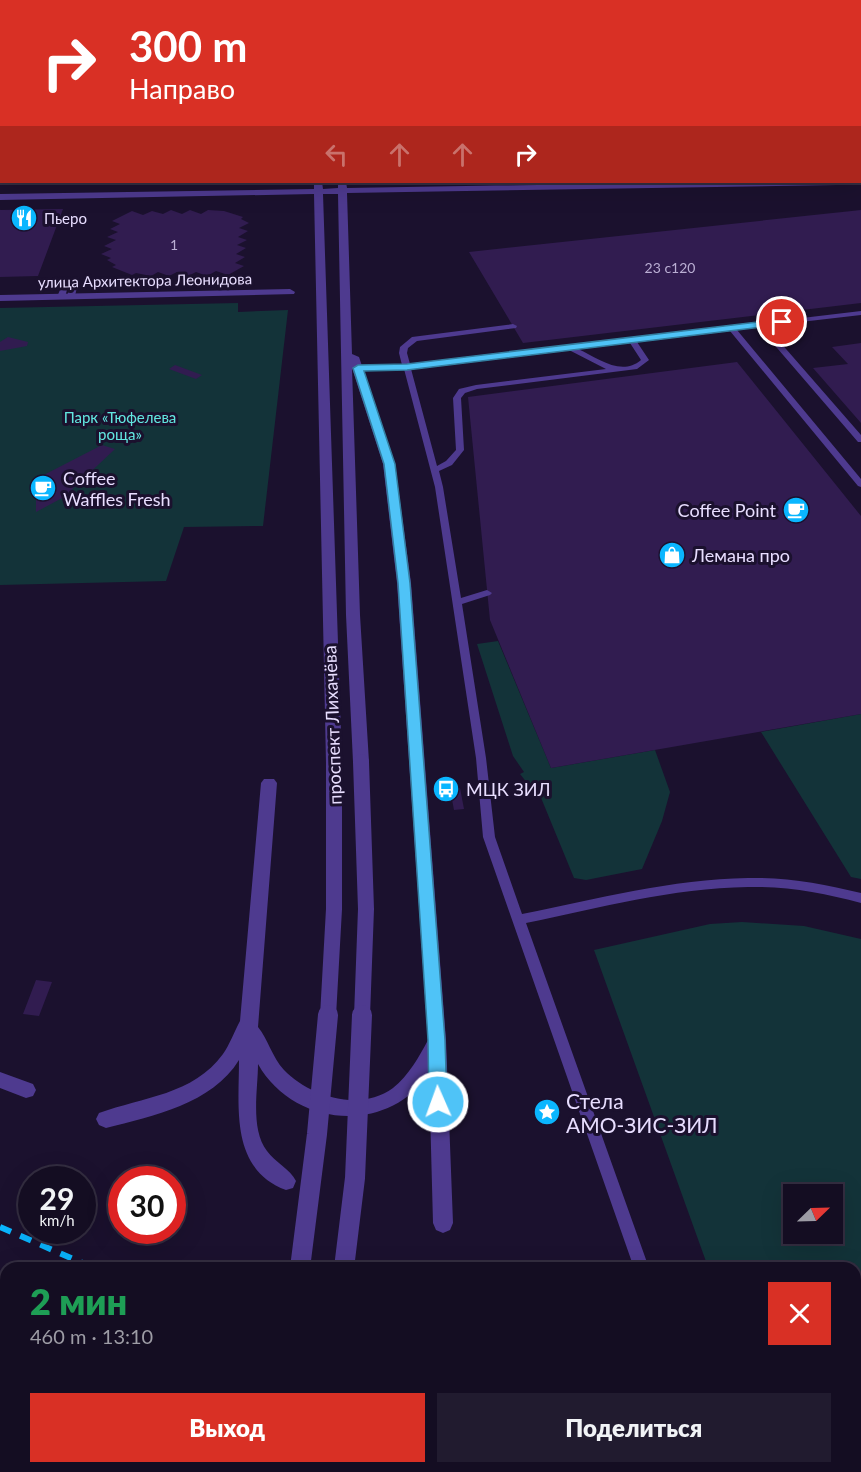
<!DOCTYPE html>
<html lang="ru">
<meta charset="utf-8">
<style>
body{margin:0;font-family:Lato,sans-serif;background:#211b2f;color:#f1f3f6;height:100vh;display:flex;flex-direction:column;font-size:22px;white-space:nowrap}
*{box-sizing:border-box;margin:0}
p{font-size:20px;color:#9d9ca5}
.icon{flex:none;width:33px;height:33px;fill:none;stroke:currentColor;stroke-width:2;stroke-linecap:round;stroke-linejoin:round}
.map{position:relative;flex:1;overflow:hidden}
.details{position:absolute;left:0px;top:1262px;width:861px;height:212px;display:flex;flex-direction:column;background:#140d22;border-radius:18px 18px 0 0;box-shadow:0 6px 24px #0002,0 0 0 2px #332d40}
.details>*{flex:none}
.top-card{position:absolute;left:0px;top:0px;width:861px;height:183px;box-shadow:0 6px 24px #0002,0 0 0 2px #332d40;background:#d93025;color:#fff;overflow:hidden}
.needle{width:39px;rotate:67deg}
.buttons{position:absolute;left:783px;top:1184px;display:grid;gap:12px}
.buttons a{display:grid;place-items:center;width:60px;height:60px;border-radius:0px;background:#140d22;box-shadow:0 6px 24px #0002,0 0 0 2px #332d40;font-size:30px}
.speed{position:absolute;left:18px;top:1166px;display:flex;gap:12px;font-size:30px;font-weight:700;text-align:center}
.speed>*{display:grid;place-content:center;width:78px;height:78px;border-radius:50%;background:#140d22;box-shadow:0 6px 24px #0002,0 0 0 2px #332d40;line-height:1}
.speed small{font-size:15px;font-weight:400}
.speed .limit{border:9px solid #d22;background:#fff;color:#111}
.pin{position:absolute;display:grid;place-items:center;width:51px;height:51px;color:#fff;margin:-26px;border:3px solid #fff;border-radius:50%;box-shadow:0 2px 6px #0007}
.me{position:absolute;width:66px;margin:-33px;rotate:358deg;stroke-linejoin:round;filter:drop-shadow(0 0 4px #0008)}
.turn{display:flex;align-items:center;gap:21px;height:126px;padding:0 30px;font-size:27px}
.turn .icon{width:78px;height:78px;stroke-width:2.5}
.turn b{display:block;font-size:42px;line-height:51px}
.lanes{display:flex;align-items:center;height:57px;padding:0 30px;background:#0003;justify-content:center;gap:30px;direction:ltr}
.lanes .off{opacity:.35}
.round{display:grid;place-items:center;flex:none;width:63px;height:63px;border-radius:0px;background:#211b2f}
.summary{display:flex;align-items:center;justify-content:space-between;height:102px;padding:0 30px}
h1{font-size:36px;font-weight:800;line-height:45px;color:#1e9e55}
.button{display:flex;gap:12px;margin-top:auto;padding:12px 30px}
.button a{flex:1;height:69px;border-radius:0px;background:#d93025;color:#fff;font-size:24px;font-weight:800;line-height:69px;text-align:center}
.button a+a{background:#211b2f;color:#f1f3f6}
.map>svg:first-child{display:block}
.green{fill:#133339;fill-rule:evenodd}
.building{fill:#311c50}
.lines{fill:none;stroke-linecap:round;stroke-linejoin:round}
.lane{fill:#4e3a8f;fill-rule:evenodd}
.street{fill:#4e3a8f;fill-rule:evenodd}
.rail{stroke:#0ab6ff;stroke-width:6;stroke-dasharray:12 10;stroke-linecap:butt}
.street-bridge-far1{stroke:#4e3a8f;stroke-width:16}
.street-bridge{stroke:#4e3a8f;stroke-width:20}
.route{fill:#4fc3f7;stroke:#337fa1;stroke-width:1.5}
.labels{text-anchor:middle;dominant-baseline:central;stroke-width:6;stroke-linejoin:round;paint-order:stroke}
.far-number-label{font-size:14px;fill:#baaed3}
.far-poi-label{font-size:15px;fill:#e8deff;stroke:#1b112e;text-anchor:start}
.far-street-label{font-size:15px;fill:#e8deff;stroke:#1b112e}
.far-park-label{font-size:15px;fill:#62e7e0;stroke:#1b112e}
.poi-label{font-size:18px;fill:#e8deff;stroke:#1b112e;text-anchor:start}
.street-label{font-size:18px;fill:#e8deff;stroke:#1b112e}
.near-poi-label{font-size:21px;fill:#e8deff;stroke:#1b112e;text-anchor:start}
</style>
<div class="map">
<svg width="861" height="1472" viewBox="0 0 861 1472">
<rect width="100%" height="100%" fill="#1b112e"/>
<!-- green -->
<path class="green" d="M238,303V312L288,310L263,526L184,527L166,581L0,585V308Z
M498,641L551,768L655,750L670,792L662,821L642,869L586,880L574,878L537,788L532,789L520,774L524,772L513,756L477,644Z
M861,714V879L851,877L761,732Z
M742,922L804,926L861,939V1330L855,1328V1268L708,1267L594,950L710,924ZM794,1194H832V1233H794Z"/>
<!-- building -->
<path class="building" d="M63,209L38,276L0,277V210Z
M171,210L182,214L190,210L201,214L208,210L224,211L243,217L241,219L249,223L239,228L248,231L238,237L247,240L237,245L246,248L236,254L245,257L235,263L244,266L228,275L216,271L207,276L196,272L188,276L177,272L169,276L158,272L151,276L136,273L132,275L112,267L116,265L107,260L111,258L101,254L112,249L104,246L116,240L107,237L118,232L110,229L120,224L112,221L132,211L143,215L152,211L163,214Z
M861,210V303L523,343L469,252Z
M8,337L28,342L27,346L0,351V342Z
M861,343V423L813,368L848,364L832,347Z
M737,362L861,516V714L551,768L490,620L468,397Z
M175,365L202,375L196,379L169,369Z
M102,445L115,449L64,497L36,512V479Z
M460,788L464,809L454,810L450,789Z
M36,980L52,982L39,1016L23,1014Z
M855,1393L861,1395V1472H831L819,1467H855Z"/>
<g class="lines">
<!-- lane -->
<path class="lane" d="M236,0H240V2H236Z
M424,0H428V2H424Z
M74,277L79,278L75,296L71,298L67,296Z
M65,278L70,279L65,297L61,299L57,297Z
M861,311V315L766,326L861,435V442H858L759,327L737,330L861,479V487L858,486L730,331L637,342L649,360L637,369L477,389L465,393L461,398L464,450L452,465L439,471L443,487L461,598L487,590L492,593L490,595L462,604L486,758L495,837L522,914C597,899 672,879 748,878C786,877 824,884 861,893V903C824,893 786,886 748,887C672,888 599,908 526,923L649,1268H634L483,837L476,758L435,487L404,369L358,370L354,368L358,366L402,365L399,353L400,347L412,337L513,324L517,326L516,328L417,341L408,348L407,353L410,364ZM630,343L641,360C621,377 598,358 578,349ZM569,350L606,369L476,385L459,389L453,398L456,450L446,461L437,466L411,369Z"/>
<!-- street -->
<path class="street" d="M109,0H115L108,2Z
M321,0H327V2H321Z
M339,0H345V2H339Z
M0,96H2V100H0Z
M861,153V159L860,158V154Z
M0,163H2V169H0Z
M860,176H861V182L860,181Z
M314,182H322L323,189L338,188V182H346L347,188L718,182H841L837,185L347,193L352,354L359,357L395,464L411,583L446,1040L453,1223L450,1230L443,1233L436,1230L433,1223L429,1073C388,1136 293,1127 258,1064C258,1090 250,1129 267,1151C275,1162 290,1169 296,1181L293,1188L286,1190C230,1169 239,1108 239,1060C212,1104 153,1116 106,1128L99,1125L96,1119L99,1113C143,1097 193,1095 223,1054C230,1044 234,1032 240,1021L261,783L264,779H274L277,783L258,1027C268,1039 272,1057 284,1070C310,1097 360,1112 393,1088C409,1075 419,1057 428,1040L397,583L383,464L352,368L360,615L369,762L366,766H356L353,762L346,615L338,194H323L342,763L339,767H329L326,763L314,194L0,200V194L314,189Z
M290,289L295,292L294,294L0,301V295Z
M0,1072L33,1084L36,1090L33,1096L26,1098L0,1088Z
M855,1353L861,1355V1377L855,1375Z
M255,1467H279L278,1472H254Z
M303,1467H327L326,1472H302Z"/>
<!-- rail -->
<path class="rail" d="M0,1227L94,1268
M0,1302L6,1305
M363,1467L374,1472
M540,1467L551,1472"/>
<!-- street-bridge-far1 -->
<path class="street-bridge-far1" d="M361,762L366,909L362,1016
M328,1016L334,909V763"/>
<!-- street-bridge -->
<path class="street-bridge" d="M300,1268L317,1134L328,1015
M344,1268L355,1178L362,1015"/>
</g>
<!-- route -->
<path class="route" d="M782,319L787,322L786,324L407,370L364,371L395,464L410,583L445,1040L447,1102L444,1107L438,1109L432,1107L429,1102L428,1040L398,583L384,464L353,368L358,365L407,364Z"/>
<!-- icons -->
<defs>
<symbol id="restaurant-disc" viewBox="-11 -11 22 22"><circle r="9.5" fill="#0ab6ff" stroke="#1b112e"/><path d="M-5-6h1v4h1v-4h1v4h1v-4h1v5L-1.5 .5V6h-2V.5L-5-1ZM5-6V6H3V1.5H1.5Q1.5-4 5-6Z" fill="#fff"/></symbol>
<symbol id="cafe-disc" viewBox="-11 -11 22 22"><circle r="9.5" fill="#0ab6ff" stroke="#1b112e"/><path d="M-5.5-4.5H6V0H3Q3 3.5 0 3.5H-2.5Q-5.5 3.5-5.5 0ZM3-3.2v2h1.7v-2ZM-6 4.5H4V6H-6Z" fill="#fff"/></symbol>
<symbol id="shop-disc" viewBox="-11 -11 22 22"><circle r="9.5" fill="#0ab6ff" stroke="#1b112e"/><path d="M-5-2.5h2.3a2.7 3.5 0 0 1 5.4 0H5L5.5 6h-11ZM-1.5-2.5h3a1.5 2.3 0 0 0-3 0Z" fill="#fff"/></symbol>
<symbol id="bus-disc" viewBox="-11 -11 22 22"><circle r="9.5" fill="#0ab6ff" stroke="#1b112e"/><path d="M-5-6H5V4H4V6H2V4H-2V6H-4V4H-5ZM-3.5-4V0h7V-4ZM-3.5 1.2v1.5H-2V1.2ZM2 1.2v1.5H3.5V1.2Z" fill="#fff"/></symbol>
<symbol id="sight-disc" viewBox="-11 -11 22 22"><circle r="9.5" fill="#0ab6ff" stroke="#1b112e"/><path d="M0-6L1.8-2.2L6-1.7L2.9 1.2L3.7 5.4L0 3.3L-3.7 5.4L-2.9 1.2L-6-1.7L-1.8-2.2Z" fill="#fff"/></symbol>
</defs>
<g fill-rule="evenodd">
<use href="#restaurant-disc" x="9" y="203" width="30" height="30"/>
<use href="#cafe-disc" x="28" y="473" width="30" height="30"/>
<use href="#cafe-disc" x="781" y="495" width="30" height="30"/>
<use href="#shop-disc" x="657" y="540" width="30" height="30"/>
<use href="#bus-disc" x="431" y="774" width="30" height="30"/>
<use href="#sight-disc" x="532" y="1097" width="30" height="30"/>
</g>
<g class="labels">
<!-- far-number labels -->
<g class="far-number-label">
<text x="174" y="244">1</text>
<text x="670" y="267">23 с120</text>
</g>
<!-- far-poi labels -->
<g class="far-poi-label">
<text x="44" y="218">Пьеро</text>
</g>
<!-- far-street labels -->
<g class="far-street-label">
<text transform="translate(145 280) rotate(-1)">улица Архитектора Леонидова</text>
</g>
<!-- far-park labels -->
<g class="far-park-label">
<text x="120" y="417">Парк «Тюфелева<tspan x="120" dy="17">роща»</tspan></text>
</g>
<!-- poi labels -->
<g class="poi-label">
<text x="63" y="478">Coffee<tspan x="63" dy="21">Waffles Fresh</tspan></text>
<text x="776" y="510" text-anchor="end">Coffee Point</text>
<text x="692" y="555">Лемана про</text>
<text x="466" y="789">МЦК ЗИЛ</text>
</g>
<!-- street labels -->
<g class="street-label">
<text transform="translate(332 725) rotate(-92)">проспект Лихачёва</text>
</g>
<!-- near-poi labels -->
<g class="near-poi-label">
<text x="566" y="1100">Стела<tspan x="566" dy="24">АМО-ЗИС-ЗИЛ</tspan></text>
</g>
</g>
</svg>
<div class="buttons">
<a><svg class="needle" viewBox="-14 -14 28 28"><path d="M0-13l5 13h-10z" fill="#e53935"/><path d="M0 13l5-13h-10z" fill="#9d9ca5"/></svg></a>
</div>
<div class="speed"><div>29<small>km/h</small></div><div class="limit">30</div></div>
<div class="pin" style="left:782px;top:322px;background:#d93025"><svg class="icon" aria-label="arrive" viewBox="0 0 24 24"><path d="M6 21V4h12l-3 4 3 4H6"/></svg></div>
<svg class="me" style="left:438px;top:1102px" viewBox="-20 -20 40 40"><circle r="17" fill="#4fc3f7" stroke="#fff" stroke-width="3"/><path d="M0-11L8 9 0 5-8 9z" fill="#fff"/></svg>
<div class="top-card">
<div class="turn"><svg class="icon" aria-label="right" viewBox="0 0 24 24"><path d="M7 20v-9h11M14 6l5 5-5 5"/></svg><div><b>300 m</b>Направо</div></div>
<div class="lanes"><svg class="icon off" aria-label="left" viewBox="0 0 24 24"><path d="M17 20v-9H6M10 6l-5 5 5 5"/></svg><svg class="icon off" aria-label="ahead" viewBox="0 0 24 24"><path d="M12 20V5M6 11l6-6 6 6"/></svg><svg class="icon off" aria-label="ahead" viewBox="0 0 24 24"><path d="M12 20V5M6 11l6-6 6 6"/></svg><svg class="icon" aria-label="right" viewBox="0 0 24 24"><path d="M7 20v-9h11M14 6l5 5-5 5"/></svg></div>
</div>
<section class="details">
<div class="summary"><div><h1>2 мин</h1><p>460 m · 13:10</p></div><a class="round" style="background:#d93025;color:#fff"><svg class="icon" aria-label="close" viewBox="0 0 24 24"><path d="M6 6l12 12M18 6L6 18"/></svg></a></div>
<div class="button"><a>Выход</a><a>Поделиться</a></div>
</section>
</div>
